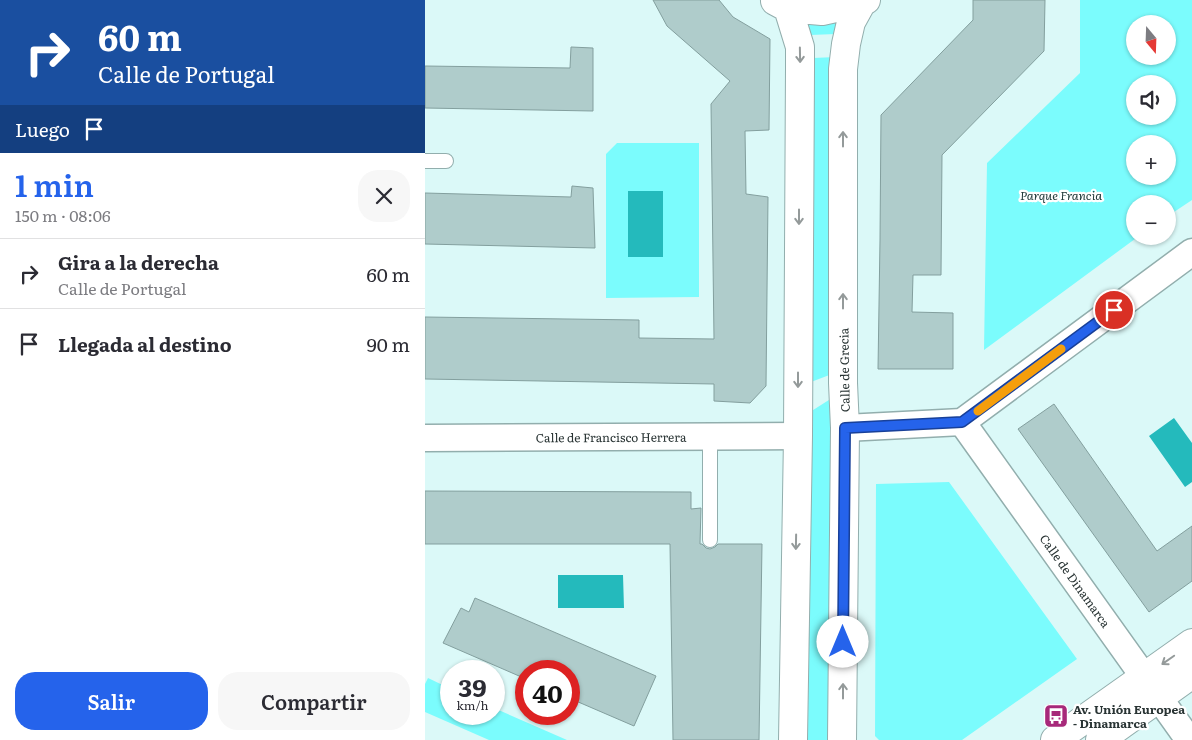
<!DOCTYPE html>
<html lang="es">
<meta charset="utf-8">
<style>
body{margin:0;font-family:Literata,serif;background:#f7f7f7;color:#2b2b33;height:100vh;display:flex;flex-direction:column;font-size:19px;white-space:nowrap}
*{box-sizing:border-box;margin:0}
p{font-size:16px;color:#7c7c81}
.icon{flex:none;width:28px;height:28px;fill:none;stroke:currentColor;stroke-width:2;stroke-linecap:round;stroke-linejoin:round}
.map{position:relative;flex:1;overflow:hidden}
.side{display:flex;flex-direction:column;background:#fff;width:425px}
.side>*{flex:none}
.guide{background:#1a4fa0;color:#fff;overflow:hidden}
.needle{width:32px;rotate:161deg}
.fabs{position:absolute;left:701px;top:15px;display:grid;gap:10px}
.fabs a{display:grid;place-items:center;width:50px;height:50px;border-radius:50%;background:#fff;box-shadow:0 1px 4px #0004;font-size:25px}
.speed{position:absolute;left:15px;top:660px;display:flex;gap:10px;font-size:25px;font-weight:700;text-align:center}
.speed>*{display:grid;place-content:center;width:65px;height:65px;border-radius:50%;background:#fff;box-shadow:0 1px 4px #0004;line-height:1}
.speed small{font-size:12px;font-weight:400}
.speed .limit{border:8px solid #d22;background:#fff;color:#111}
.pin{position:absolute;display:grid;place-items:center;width:42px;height:42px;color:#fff;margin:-21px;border:2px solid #fff;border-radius:50%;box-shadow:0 1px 5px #0007}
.me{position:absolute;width:55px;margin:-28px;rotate:0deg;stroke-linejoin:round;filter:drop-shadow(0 0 4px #0008)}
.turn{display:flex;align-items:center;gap:18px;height:105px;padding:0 15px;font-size:22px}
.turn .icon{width:65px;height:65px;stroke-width:2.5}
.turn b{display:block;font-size:35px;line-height:42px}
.then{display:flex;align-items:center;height:48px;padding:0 15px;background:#0003;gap:10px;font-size:19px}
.round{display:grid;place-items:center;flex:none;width:52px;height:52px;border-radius:20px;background:#f7f7f7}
.headline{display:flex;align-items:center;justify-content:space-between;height:85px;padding:0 15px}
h1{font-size:30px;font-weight:600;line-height:38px;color:#2563eb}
.action{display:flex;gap:10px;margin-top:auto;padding:10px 15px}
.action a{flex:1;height:58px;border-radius:20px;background:#2563eb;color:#fff;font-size:20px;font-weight:600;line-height:58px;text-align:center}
.action a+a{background:#f7f7f7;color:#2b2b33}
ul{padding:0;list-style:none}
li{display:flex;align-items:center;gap:15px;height:70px;padding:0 15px;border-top:1px solid #e1e1e2}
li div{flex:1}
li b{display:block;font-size:19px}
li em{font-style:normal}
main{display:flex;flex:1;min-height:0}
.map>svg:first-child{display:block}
.green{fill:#7bfcfd;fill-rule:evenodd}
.water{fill:#24babc}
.building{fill:#afcccb;stroke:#839f9e}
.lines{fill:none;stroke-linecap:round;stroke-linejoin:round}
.service-casing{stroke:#92aead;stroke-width:16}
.minor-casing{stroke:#92aead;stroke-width:29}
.tertiary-casing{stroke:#92aead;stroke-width:30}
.service{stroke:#fff;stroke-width:14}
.minor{stroke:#fff;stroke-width:26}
.tertiary{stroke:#fff;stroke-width:28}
.oneway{stroke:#949a9a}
.route-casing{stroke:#184099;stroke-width:12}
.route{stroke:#2563eb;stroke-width:9}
.slow{stroke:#f59e0b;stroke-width:9}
.labels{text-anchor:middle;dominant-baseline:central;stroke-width:4.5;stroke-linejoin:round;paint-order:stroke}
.park-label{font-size:12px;font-style:italic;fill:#223a3a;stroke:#fff}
.street-label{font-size:12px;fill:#293434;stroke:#fff}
.poi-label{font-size:12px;font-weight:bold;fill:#293434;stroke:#fff;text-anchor:start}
</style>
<main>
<section class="side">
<div class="guide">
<div class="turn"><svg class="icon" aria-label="right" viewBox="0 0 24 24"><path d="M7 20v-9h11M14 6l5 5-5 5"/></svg><div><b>60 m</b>Calle de Portugal</div></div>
<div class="then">Luego<svg class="icon" aria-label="arrive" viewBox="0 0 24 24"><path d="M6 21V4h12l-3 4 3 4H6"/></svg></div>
</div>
<div class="headline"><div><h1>1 min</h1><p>150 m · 08:06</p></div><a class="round"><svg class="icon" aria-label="close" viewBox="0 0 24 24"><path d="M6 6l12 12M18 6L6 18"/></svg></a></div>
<ul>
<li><svg class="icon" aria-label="right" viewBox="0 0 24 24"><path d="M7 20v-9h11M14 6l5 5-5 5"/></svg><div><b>Gira a la derecha</b><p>Calle de Portugal</p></div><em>60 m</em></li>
<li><svg class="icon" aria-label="arrive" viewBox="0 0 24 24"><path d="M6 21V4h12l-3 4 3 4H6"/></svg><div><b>Llegada al destino</b></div><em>90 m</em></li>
</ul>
<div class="action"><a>Salir</a><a>Compartir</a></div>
</section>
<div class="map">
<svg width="767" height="740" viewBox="0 0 767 740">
<rect width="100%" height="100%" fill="#dbf9f8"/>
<!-- green -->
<path class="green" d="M655,0H767V200L743,216L742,204H710V236H714L559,350L562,163L655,73ZM710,24H742V56H710ZM710,84H742V116H710ZM710,144H742V176H710Z
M417,18L411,34L385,35L383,20Z
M411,57L407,374L386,382L388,58Z
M192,143H274V297L181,298V154Z
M407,398L405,740H383L385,412Z
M524,482L652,659L537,740H454L450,736L451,484Z
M3,678L26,689V714H69V708L142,740H64L0,712V684Z"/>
<!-- water -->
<path class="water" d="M203,191H238V257H203Z
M749,418L767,443V482L760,487L724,436Z
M133,575H198L199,608H133Z"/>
<!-- building -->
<path class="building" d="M228,0H294L308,17L345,39L344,130L320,131L321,194L343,197L341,386L325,403L289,401V384L0,379V317L214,320V338L289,339L286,104L305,81L242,26Z
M548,0H620L619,51L517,155L516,275H488L487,312L528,313V369H453L455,240L456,115L548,20Z
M146,47L168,48V111L0,108V66L145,68Z
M147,186L168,188L170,248L0,244V193L146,197Z
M629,404L732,551L767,526V581L724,612L593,429Z
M0,491L266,492V509L276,508L275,544H277L281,548L285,549L290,547L293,544H337L334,740H248L245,544H0Z
M50,598L231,676L209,726L144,698V671H101V679L18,643L36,608L44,612Z"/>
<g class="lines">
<defs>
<path id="service" d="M0,161H21
M285,437V540"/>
<g id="minor">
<path id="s1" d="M537,422L764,740"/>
<path d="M420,428L537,422L767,252"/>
<path id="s2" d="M0,438L373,436"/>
</g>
<path id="tertiary" d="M350,1L363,8L397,11L437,2L441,0
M363,8L375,47V68L373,436L368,740
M417,740L420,428L418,383V69L421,44L426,22L437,2
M630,740L767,643
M675,740L767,674"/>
</defs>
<!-- service casing -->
<use href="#service" class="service-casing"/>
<!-- minor casing -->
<use href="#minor" class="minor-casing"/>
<!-- tertiary casing -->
<use href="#tertiary" class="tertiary-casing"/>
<!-- service -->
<use href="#service" class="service"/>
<!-- minor -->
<use href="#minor" class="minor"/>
<!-- tertiary -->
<use href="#tertiary" class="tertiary"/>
</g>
<!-- one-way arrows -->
<defs><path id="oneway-shaft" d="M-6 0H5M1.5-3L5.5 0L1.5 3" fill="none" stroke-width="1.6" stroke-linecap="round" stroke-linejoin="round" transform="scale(1.25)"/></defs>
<g class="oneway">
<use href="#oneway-shaft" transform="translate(375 55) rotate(89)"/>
<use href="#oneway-shaft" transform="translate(418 139) rotate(-90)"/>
<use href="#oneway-shaft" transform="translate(374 217) rotate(90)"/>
<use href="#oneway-shaft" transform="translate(418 301) rotate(-90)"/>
<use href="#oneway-shaft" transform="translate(373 380) rotate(90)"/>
<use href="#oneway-shaft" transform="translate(371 542) rotate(91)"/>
<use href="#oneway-shaft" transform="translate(743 660) rotate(145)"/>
<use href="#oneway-shaft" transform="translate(418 691) rotate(-90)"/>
</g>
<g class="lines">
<defs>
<path id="route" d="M418,642L420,428L537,422L689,310"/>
</defs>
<!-- route casing -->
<use href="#route" class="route-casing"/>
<!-- route -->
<use href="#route" class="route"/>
<!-- slow -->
<path class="slow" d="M553,411L636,349"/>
</g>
<!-- icons -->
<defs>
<symbol id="bus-square" viewBox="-11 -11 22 22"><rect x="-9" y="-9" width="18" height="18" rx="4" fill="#a7297a" stroke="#fff"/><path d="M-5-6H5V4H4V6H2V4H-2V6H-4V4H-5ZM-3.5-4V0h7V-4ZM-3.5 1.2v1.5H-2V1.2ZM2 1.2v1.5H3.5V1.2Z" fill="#fff"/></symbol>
</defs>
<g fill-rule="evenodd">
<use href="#bus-square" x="617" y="702" width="28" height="28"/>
</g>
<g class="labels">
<!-- park labels -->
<g class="park-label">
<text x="636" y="195">Parque Francia</text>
</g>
<!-- street labels -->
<g class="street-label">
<text transform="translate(419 370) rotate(-91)">Calle de Grecia</text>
<text stroke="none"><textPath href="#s2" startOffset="186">Calle de Francisco Herrera</textPath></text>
<text stroke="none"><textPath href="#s1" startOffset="195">Calle de Dinamarca</textPath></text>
</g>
<!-- poi labels -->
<g class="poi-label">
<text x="648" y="709">Av. Unión Europea<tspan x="648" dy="14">- Dinamarca</tspan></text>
</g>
</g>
</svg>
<div class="fabs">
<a><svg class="needle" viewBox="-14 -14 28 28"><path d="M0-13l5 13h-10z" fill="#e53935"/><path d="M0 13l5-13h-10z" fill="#7c7c81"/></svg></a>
<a><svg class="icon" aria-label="sound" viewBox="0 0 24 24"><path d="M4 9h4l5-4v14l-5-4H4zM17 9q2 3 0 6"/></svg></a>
<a>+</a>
<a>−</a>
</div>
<div class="speed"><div>39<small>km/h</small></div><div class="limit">40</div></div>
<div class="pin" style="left:689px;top:310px;background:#d93025"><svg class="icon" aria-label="arrive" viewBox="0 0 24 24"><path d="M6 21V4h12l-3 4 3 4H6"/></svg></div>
<svg class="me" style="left:418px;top:642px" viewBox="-20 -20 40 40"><circle r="19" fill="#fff"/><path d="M0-13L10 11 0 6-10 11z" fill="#2563eb"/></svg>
</div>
</main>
